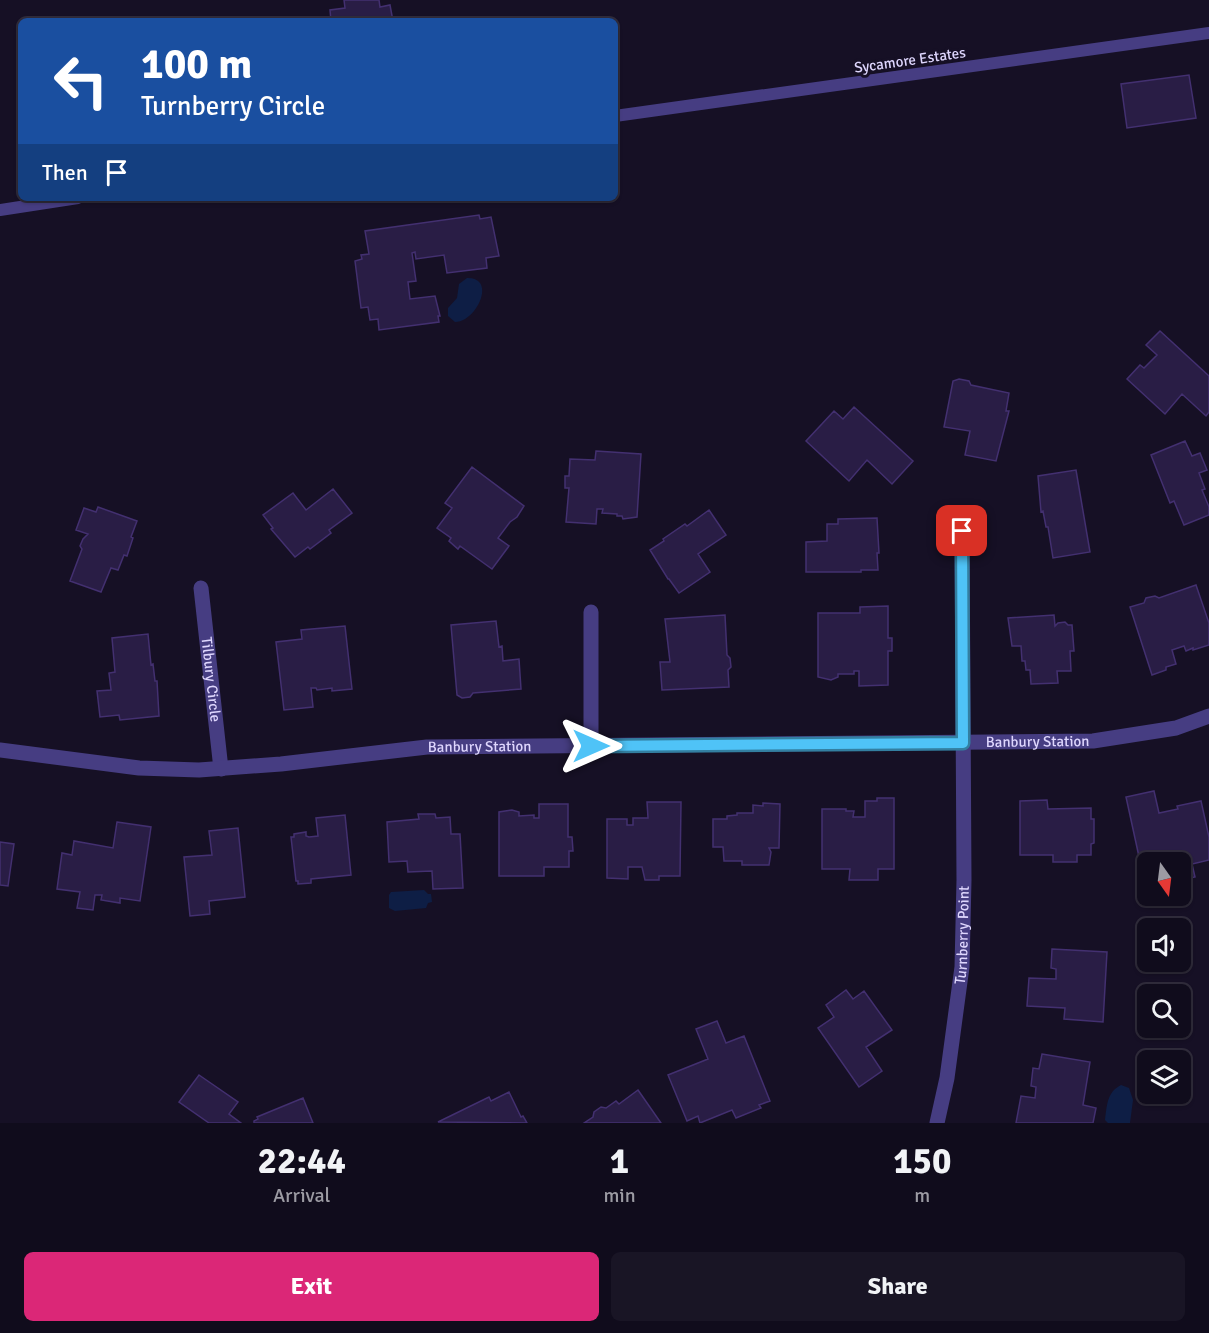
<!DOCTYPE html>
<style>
body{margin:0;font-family:Signika,sans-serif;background:#191525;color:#f1f3f6;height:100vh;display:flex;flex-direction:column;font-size:22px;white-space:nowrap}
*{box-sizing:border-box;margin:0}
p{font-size:20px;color:#9c9ba3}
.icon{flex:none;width:33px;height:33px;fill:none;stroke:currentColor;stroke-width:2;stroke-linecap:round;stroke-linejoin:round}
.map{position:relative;height:1123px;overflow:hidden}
.drawer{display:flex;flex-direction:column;background:#100c1c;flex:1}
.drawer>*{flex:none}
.hud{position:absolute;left:18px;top:18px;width:600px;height:183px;border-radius:9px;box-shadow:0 2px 4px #0004,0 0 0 2px #302c3b;background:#1a4fa0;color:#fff;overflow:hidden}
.needle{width:39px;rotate:166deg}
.buttons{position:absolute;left:1137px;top:852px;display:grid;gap:12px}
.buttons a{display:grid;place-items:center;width:54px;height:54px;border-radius:9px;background:#100c1c;box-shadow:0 2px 4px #0004,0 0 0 2px #302c3b;font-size:30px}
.pin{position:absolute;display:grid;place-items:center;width:51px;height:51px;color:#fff;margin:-26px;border-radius:12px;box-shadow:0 3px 9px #0006}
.me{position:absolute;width:66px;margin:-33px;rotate:90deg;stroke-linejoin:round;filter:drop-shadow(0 0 4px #0008)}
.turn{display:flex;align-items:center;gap:21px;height:126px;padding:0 24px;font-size:27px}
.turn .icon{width:78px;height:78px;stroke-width:2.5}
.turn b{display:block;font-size:42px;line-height:51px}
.then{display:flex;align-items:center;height:57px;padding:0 24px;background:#0003;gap:12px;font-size:22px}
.eta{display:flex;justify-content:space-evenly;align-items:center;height:102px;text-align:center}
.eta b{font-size:36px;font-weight:700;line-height:42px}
.cta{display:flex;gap:12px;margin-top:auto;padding:12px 24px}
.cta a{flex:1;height:69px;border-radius:9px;background:#db2777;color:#fff;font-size:24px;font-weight:700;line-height:69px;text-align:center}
.cta a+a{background:#191525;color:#f1f3f6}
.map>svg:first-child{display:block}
.water{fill:#0e1e45}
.building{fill:#291d45;stroke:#433070;stroke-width:1.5}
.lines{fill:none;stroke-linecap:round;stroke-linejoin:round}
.lane{stroke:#463d82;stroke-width:12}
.street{stroke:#463d82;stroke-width:15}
.route-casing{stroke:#337fa1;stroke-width:15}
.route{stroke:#4fc3f7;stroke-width:10}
.labels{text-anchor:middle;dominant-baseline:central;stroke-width:6;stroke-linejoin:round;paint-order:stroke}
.street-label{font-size:15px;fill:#ded6fd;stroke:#161025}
</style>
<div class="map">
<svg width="1209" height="1123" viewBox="0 0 1209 1123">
<rect width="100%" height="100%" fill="#161025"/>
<!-- water -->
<path class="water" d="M467,278C497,277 477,322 455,322L448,316V308L457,298L459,284Z
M424,890L428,894H431L432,902L428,903L426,908L395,911L389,908V895L391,892Z
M1121,1085L1129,1088L1133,1100L1130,1123H1108L1105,1120C1107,1105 1107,1092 1121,1085Z"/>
<!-- building -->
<path class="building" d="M344,0H379L380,7L390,5L393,21H331L330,10L345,8Z
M1189,75L1196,118L1127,128L1121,84Z
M479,215L480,219L491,217L499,256L486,258L487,268L447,273L444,255L416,259L415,252L412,253L416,281L408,282L410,299L435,296L440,316H438L439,322L379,330L378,319L370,320L368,307L361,308L355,261L362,259L361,255L369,254L365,231Z
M1160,331L1209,376V412L1206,416L1182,394L1165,414L1127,379L1140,365L1144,368L1157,355L1146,345Z
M959,379L969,381L971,385L1009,393L1006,411H1009L996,461L965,455L970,431L944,427L953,381Z
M854,407L913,461L892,484L867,460L849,481L806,441L834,411L843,419Z
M1185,441L1192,456L1200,453L1207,470L1199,473L1205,489L1202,490L1209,507V515L1184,525L1174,501L1170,503L1151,455Z
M596,451L641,454L637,517L623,519L622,516H617V514L602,513L603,509H597L596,524L566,522L569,488H565V476H569L570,459L595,460Z
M472,467L524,506L517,517L510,522L498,538L509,546L492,569L460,546L458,549L449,541L451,538L437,528L452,508L445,503Z
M1076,470L1090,552L1053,558L1048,527H1046L1043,511L1041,512L1038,476Z
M333,489L352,513L329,530L331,533L310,549L308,547L295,557L271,529L273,528L263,515L293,493L306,510Z
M98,507L137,521L131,537L133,538L127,556L124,555L118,570L111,568L101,592L70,581L82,549L80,546L83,539L88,534L76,530L84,508L96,512Z
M709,510L726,535L698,554L710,572L679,593L669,579H668L650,550L664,541L663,539L685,524L687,526Z
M877,518L879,553H877L878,570H861V572H806V542L827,541V524H838V519Z
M1196,585L1209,623V645L1193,650V648L1186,651L1184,646L1172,650L1176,664L1166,667V670L1152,675L1130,607L1144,603L1146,598L1155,596L1159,598Z
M888,606V638H892V651H888V685L859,686V671H854V674H838V677L831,680L818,677V613H860V607Z
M725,615L727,655L730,658L731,667L728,670L729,687L662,690L660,662H670L665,619Z
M1054,615L1055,626L1058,623L1065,622L1068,625H1072L1074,651H1070L1071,671H1057L1058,683L1031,684L1030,670H1026L1025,661H1022L1021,646H1012L1008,618Z
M496,621L499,647L502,646L503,661L519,659L521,689L473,693L470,697L462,698L457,695L451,625Z
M345,626L352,689L332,691V688L317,690L316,688H311L313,707L284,710L276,642L302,639L301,630Z
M148,634L151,665L153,664L155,681H157L159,716L120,720L119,715L100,717L97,691L111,690L109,673L115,672L112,638Z
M1154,791L1159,813L1178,809L1177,806L1201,801L1209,837V860L1192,864L1195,877L1180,880V862H1148V874L1143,875L1126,797Z
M877,798H894V869H878V880H849L850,869H822V809H846V811H854L853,817H865V801H877Z
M1047,800L1048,809L1091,808V819H1094V843L1091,844V855H1077V862H1053V855H1020V801Z
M647,802H681L680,876H659V880H645L642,867H628V879L607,878V819H627V825H633V818H648Z
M763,803L780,804L779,848H769L771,852L769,865H742V861H724L723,847H713V819H727V816L737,815V813H753V805L763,806Z
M539,804H568V837H572L573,851H569V867H544V876H499V812L512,810L519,812V816L534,815V818H539Z
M418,814H435L436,818L450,817L451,834H460L463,888L433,889L432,871L408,872L407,861L389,862L387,822L419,819Z
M345,815L351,875L311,879V883L298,884V881H296L291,837H294V834L306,832V836L309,837L318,836L316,818Z
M117,822L151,827L140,901L120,898V903L101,900L102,895H95L93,910L77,908L80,892L57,889L62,853L72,855L74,841L113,848Z
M238,828L245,897L209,901L210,914L190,916L184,857L212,855L209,831Z
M0,842L14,844L8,886L0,885Z
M1052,949L1107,952L1103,1022L1064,1019L1065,1008L1027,1006L1029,978L1056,979V969L1051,968Z
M846,990L853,999L864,991L892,1030L866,1047L882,1071L859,1087L818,1028L834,1017L826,1005Z
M717,1021L726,1043L744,1036L770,1101L759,1105L761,1108L736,1118L732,1110L700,1123L698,1116L687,1121L668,1075L708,1059L696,1029Z
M1042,1054L1090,1062L1083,1105L1096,1108L1093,1123H1016L1021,1096L1035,1098L1036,1087L1031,1086L1033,1068L1039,1069Z
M199,1075L238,1102L229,1114L241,1123H209L179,1102Z
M638,1090L661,1123H584L593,1117L594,1112L601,1107L606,1108L616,1101L619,1104Z
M509,1092L521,1117L523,1116L527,1123L438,1122L489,1097L491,1101Z
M303,1098L313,1123H254V1121L258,1119L257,1117Z"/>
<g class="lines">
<!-- lane -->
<path class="lane" d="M615,116L1209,33
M0,210L78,198"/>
<!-- street -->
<g class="street">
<path id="s1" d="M201,588L221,769"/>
<path d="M591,612V746"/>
<path id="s2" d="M0,750L139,768L199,770L281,764L427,747L1093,741L1176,728L1209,716"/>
<path id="s3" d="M937,1123L947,1078L962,967L964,880L962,531"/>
</g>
</g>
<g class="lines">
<defs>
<path id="route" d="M591,746L963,743L962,531"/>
</defs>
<!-- route casing -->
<use href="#route" class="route-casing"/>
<!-- route -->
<use href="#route" class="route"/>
</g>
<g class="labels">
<!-- street labels -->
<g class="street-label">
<text transform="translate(910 60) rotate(-8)">Sycamore Estates</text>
<text stroke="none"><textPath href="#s1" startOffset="92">Tilbury Circle</textPath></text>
<text stroke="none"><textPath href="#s2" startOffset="1040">Banbury Station</textPath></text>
<text stroke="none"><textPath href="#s2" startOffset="482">Banbury Station</textPath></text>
<text stroke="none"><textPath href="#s3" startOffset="190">Turnberry Point</textPath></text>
</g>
</g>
</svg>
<div class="buttons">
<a><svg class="needle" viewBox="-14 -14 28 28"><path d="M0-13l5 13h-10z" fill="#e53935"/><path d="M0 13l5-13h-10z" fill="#9c9ba3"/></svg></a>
<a><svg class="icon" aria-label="sound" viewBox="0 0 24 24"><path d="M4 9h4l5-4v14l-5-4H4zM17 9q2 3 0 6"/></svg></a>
<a><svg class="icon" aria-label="search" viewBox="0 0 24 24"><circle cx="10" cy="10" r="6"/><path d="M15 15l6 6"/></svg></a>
<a><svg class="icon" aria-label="layers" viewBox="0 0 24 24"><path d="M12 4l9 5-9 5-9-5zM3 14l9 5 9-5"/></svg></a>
</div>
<div class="pin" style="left:962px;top:531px;background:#d93025"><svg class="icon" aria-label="arrive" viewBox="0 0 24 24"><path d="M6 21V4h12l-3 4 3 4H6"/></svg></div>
<svg class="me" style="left:591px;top:746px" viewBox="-20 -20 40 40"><path d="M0-17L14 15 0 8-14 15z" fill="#4fc3f7" stroke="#fff" stroke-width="4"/></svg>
<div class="hud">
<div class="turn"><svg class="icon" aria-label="left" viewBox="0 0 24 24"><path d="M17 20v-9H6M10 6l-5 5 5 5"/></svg><div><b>100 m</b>Turnberry Circle</div></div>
<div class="then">Then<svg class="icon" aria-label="arrive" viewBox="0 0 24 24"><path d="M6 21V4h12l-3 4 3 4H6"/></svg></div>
</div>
</div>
<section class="drawer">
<div class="eta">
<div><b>22:44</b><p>Arrival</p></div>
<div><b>1</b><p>min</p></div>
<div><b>150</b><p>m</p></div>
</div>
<div class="cta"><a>Exit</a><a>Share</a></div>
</section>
